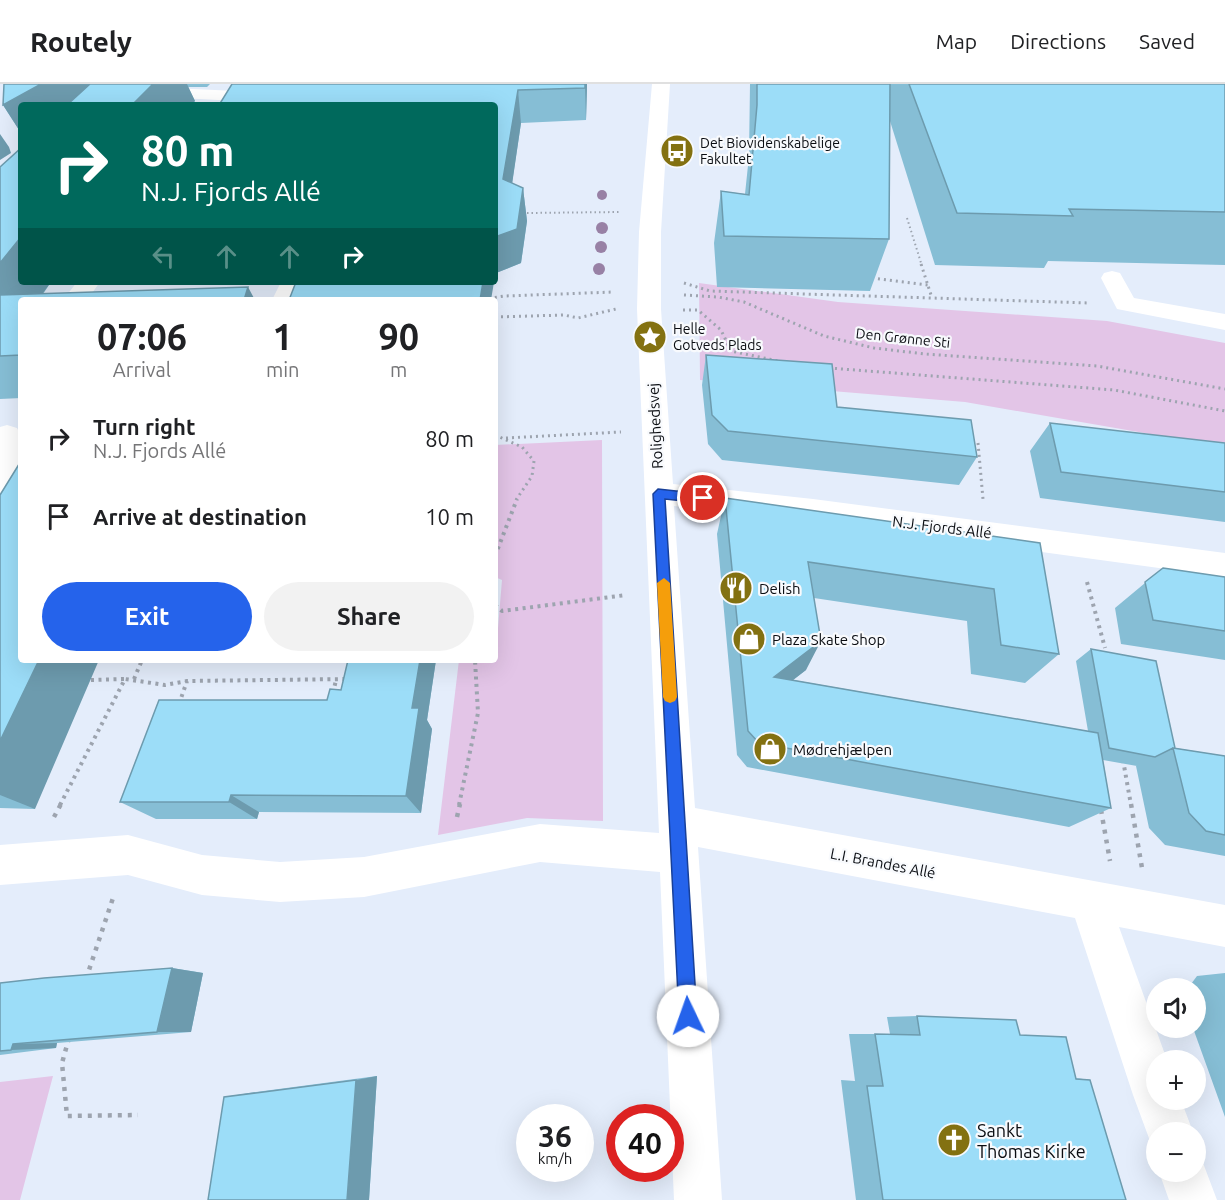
<!DOCTYPE html>
<meta charset="utf-8">
<style>
body{margin:0;font-family:Ubuntu,sans-serif;background:#f2f2f2;color:#202124;height:100vh;display:flex;flex-direction:column;font-size:22px;white-space:nowrap}
*{box-sizing:border-box;margin:0}
p{font-size:20px;color:#757577}
.icon{flex:none;width:33px;height:33px;fill:none;stroke:currentColor;stroke-width:2;stroke-linecap:round;stroke-linejoin:round}
.map{position:relative;flex:1;overflow:hidden}
.side{position:absolute;left:18px;top:213px;width:480px;height:366px;display:flex;flex-direction:column;background:#fff;border-radius:6px;box-shadow:0 6px 24px #0002}
.side>*{flex:none}
.banner{position:absolute;left:18px;top:18px;width:480px;height:183px;border-radius:6px;box-shadow:0 6px 24px #0002;background:#00695c;color:#fff;overflow:hidden}
.buttons{position:absolute;left:1146px;top:894px;display:grid;gap:12px}
.buttons a{display:grid;place-items:center;width:60px;height:60px;border-radius:50%;background:#fff;box-shadow:0 6px 24px #0002;font-size:30px}
.speed{position:absolute;left:516px;top:1020px;display:flex;gap:12px;font-size:30px;font-weight:700;text-align:center}
.speed>*{display:grid;place-content:center;width:78px;height:78px;border-radius:50%;background:#fff;box-shadow:0 6px 24px #0002;line-height:1}
.speed small{font-size:15px;font-weight:400}
.speed .limit{border:9px solid #d22;background:#fff;color:#111}
.pin{position:absolute;display:grid;place-items:center;width:51px;height:51px;color:#fff;margin:-26px;border:3px solid #fff;border-radius:50%;box-shadow:0 2px 6px #0007}
.me{position:absolute;width:66px;margin:-33px;rotate:357deg;stroke-linejoin:round;filter:drop-shadow(0 0 4px #0008)}
.turn{display:flex;align-items:center;gap:21px;height:126px;padding:0 24px;font-size:27px}
.turn .icon{width:78px;height:78px;stroke-width:2.5}
.turn b{display:block;font-size:42px;line-height:51px}
.lanes{display:flex;align-items:center;height:57px;padding:0 24px;background:#0003;justify-content:center;gap:30px;direction:ltr}
.lanes .off{opacity:.35}
.eta{display:flex;justify-content:space-evenly;align-items:center;height:102px;text-align:center}
.eta b{font-size:36px;font-weight:700;line-height:42px}
.action{display:flex;gap:12px;margin-top:auto;padding:12px 24px}
.action a{flex:1;height:69px;border-radius:36px;background:#2563eb;color:#fff;font-size:24px;font-weight:700;line-height:69px;text-align:center}
.action a+a{background:#f2f2f2;color:#202124}
ul{padding:0;list-style:none}
li{display:flex;align-items:center;gap:18px;height:78px;padding:0 24px}
li div{flex:1}
li b{display:block;font-size:22px}
li em{font-style:normal}
header{display:flex;align-items:center;gap:36px;box-sizing:border-box;height:84px;padding:0 30px;background:#fff;border-bottom:2px solid #e0e0e0}
header strong{font-size:28px}
nav{display:flex;gap:33px;margin-inline-start:auto;font-size:21px}
.map>svg:first-child{display:block}
.green{fill:#e3c5e7}
.lines{fill:none;stroke-linecap:round;stroke-linejoin:round}
.path-far3{stroke:#9da4af;stroke-width:2;stroke-dasharray:1.5 3;stroke-linecap:butt}
.path-far2{stroke:#9da4af;stroke-width:3;stroke-dasharray:2 4;stroke-linecap:butt}
.path-far1{stroke:#9da4af;stroke-width:4;stroke-dasharray:3 4.5;stroke-linecap:butt}
.path{stroke:#9da4af;stroke-width:4.5;stroke-dasharray:4 6;stroke-linecap:butt}
.minor{fill:#fff;fill-rule:evenodd}
.tree{fill:#9881a5}
.wall{fill:#86bed5}
.shaded-wall{fill:#6d9bae}
.building{fill:#9cddf8;stroke:#6d9bae;stroke-width:1.5}
.route{fill:#2563eb;stroke:#184099;stroke-width:1.5}
.slow{fill:#f59e0b}
.labels{text-anchor:middle;dominant-baseline:central;stroke-width:4.5;stroke-linejoin:round;paint-order:stroke}
.far-poi-label{font-size:14px;fill:#0a0d12;stroke:#f8fafd;text-anchor:start}
.far-street-label{font-size:14px;fill:#0a0d12;stroke:#f8fafd}
.street-label{font-size:15px;fill:#0a0d12;stroke:#f8fafd}
.poi-label{font-size:15px;fill:#0a0d12;stroke:#f8fafd;text-anchor:start}
.near-poi-label{font-size:18px;fill:#0a0d12;stroke:#f8fafd;text-anchor:start}
</style>
<header>
<strong>Routely</strong>
<nav><a>Map</a><a>Directions</a><a>Saved</a></nav>
</header>
<div class="map">
<svg width="1225" height="1116" viewBox="0 0 1225 1116">
<rect width="100%" height="100%" fill="#e4edfb"/>
<!-- green -->
<path class="green" d="M699,199L838,218L1107,237L1225,259V363L965,318L700,296Z
M602,356L603,737L527,734L438,751L459,576H495V545L498,544L502,496L495,493V361Z
M53,992L20,1116H0V998Z"/>
<g class="lines">
<!-- path-far3 -->
<path class="path-far3" d="M527,129L620,128
M907,134L922,182"/>
<!-- path-far2 -->
<path class="path-far2" d="M921,180L932,214
M872,194L928,201
M684,199L710,207L1089,219
M684,211L718,213L744,218L824,252L874,264L925,270L1097,282L1225,305
M477,216L505,212L614,208
M683,226H698L721,246L731,267L778,277
M495,233L564,231L578,234L616,225
M829,284L1114,306L1225,327
M495,351L522,363L534,377L532,392L516,416
M506,354L621,348
M978,359L983,415"/>
<!-- path-far1 -->
<path class="path-far1" d="M495,472L517,415
M1087,498L1105,564
M495,521L502,527L626,511
M134,595L142,576
M91,596L125,595
M333,609L336,596
M179,620L187,597
M1123,676L1131,721
M60,721L125,595L165,601L187,597L349,595
M459,721L478,629L475,576"/>
<!-- path -->
<path class="path" d="M1131,720L1142,784
M1101,726L1110,777
M54,733L61,720
M457,733L460,720
M86,895L113,814
M69,954L62,979L67,1032L138,1031"/>
<!-- minor -->
<path class="minor" d="M652,0H670L661,148V225L673,400L813,415L1225,469V493L813,437L674,422L695,724L1225,821V863L1119,843L1167,976H1156V1016H1181L1193,1048H1156V1066L1153,1065L1133,1011L1075,834L698,763L722,1116H674L660,788L540,778L364,813L280,818L202,811L128,791L0,801V761L128,751L202,771L280,778L364,773L540,740L659,749L637,225L639,148Z
M149,3L237,7L243,8L246,12L243,16L237,17L143,12L140,8L143,4Z
M1112,187L1120,189L1134,214L1225,230V246L1117,225L1101,194L1104,189Z
M77,198H100L87,216H63Z
M281,198H303L296,216H272Z
M7,341L17,344C27,361 20,401 10,418L0,421V343Z
M1196,1069L1200,1071L1217,1116H1169L1159,1088H1196Z"/>
</g>
<!-- trees -->
<g class="tree">
<circle cx="602" cy="111" r="5"/>
<circle cx="602" cy="144" r="6"/>
<circle cx="601" cy="163" r="6"/>
<circle cx="599" cy="185" r="6"/>
</g>
<!-- wall -->
<path class="wall" d="M4,0H210L207,3H188L195,17L191,21H21V49L3,21Z
M232,0H587L586,36L521,39L512,99L523,104L527,137L521,179L496,189L495,21Z
M750,0H1225V181L1048,177L1044,184L935,181L890,37L889,155L870,207L717,203L714,159L721,107L745,110L749,72Z
M0,83L21,198H51L43,210L21,216V314L0,315Z
M706,271L837,323L977,373L959,401L722,376L708,360L702,301Z
M1050,339L1225,360V438L1040,414L1030,367Z
M0,411L35,725L0,724Z
M725,414L1040,459L1059,570L1025,599L971,590L967,537L814,514L806,586L793,596L1088,647L1076,577L1091,565L1175,664L1225,672V772L1165,761L1149,744L1136,682H1137L1103,676L1111,724L1069,743L747,683L737,671L717,450Z
M1163,484L1225,493V576L1121,560L1115,524Z
M348,576H436L427,636L432,645L421,729L259,728L257,735H156L120,718L327,616L341,606Z
M172,884L203,889L191,948L57,959L56,964L0,971V899Z
M1225,889V1033L1193,944H1196V904H1188L1197,892Z
M917,932L1020,951L1076,994L1090,996L1126,1116H856L841,996L855,997L849,950H890L887,933Z
M377,992L369,1116L224,1013L256,1008Z"/>
<!-- shaded-wall -->
<path class="shaded-wall" d="M41,0H131L95,21H21V49L3,21Z
M153,0H187L195,17L191,21H132Z
M585,0H587V3L586,36Z
M518,6L521,39L508,128L503,95Z
M0,50L9,63L11,69L0,76Z
M523,104L527,137L521,179L496,189L495,193V153Z
M21,153V198H51L38,216L0,243V179Z
M483,198H494L491,216H480Z
M248,203L255,216H244Z
M821,557L806,586L762,620L774,593Z
M39,576H99L35,725L0,711V657Z
M420,576H436L427,636L432,645L421,729L406,712L412,624Z
M231,711L259,728L257,735L229,718Z
M172,884L203,889L191,948H157Z
M57,959L56,964L11,966L13,960Z
M377,992L369,1116H347L356,996Z"/>
<!-- building -->
<path class="building" d="M4,0H41L3,21Z
M90,0H153L132,21H67Z
M232,0H585V4L518,6L503,95L523,104L517,145L495,153V21H219Z
M757,0H890L889,155L724,152L721,107L749,111L757,21Z
M909,0H1225V128L1069,125L1073,132L957,129Z
M21,64V153L0,179V83Z
M296,198H483L480,216H289Z
M248,203L244,216H21V271L0,272V211Z
M706,271L832,280L837,323L971,336L977,373L728,347L712,331Z
M1050,339L1225,359V408L1061,388Z
M21,377V576H39L0,657V411Z
M725,414L1040,459L1059,570L1001,561L994,505L808,478L821,557L774,593L1098,649L1111,724L759,659L748,647Z
M1163,484L1225,493V547L1153,536L1145,498Z
M1091,565L1156,577L1175,664H1173L1155,673L1109,664Z
M348,576H420L412,624H419L406,712L231,711L229,718H120L159,616H327L330,605L341,606Z
M1173,664L1225,672V751L1206,747L1189,729Z
M172,884L157,948L13,960L11,966L0,967V899L44,894Z
M917,932L1016,936L1020,951L1066,953L1076,995L1090,996L1126,1116H883L867,1002H883L875,950L920,951Z
M356,996L347,1116H208L224,1013Z"/>
<!-- route -->
<path class="route" d="M658,405L703,410L709,414L703,419L665,415L697,932L694,938L688,941L681,938L679,932L653,410Z"/>
<!-- slow -->
<path class="slow" d="M664,494L670,499L677,613L675,617L670,619L665,617L663,613L657,499Z"/>
<!-- icons -->
<defs>
<symbol id="bus-disc" viewBox="-11 -11 22 22"><circle r="9.5" fill="#837111" stroke="#f8fafd"/><path d="M-5-6H5V4H4V6H2V4H-2V6H-4V4H-5ZM-3.5-4V0h7V-4ZM-3.5 1.2v1.5H-2V1.2ZM2 1.2v1.5H3.5V1.2Z" fill="#fff"/></symbol>
<symbol id="sight-disc" viewBox="-11 -11 22 22"><circle r="9.5" fill="#837111" stroke="#f8fafd"/><path d="M0-6L1.8-2.2L6-1.7L2.9 1.2L3.7 5.4L0 3.3L-3.7 5.4L-2.9 1.2L-6-1.7L-1.8-2.2Z" fill="#fff"/></symbol>
<symbol id="restaurant-disc" viewBox="-11 -11 22 22"><circle r="9.5" fill="#837111" stroke="#f8fafd"/><path d="M-5-6h1v4h1v-4h1v4h1v-4h1v5L-1.5 .5V6h-2V.5L-5-1ZM5-6V6H3V1.5H1.5Q1.5-4 5-6Z" fill="#fff"/></symbol>
<symbol id="shop-disc" viewBox="-11 -11 22 22"><circle r="9.5" fill="#837111" stroke="#f8fafd"/><path d="M-5-2.5h2.3a2.7 3.5 0 0 1 5.4 0H5L5.5 6h-11ZM-1.5-2.5h3a1.5 2.3 0 0 0-3 0Z" fill="#fff"/></symbol>
<symbol id="church-disc" viewBox="-11 -11 22 22"><circle r="9.5" fill="#837111" stroke="#f8fafd"/><path d="M-1.2-6h2.4v3.5h3.3v2.4h-3.3V6h-2.4V-.1h-3.3v-2.4h3.3Z" fill="#fff"/></symbol>
</defs>
<g fill-rule="evenodd">
<use href="#bus-disc" x="658" y="48" width="38" height="38"/>
<use href="#sight-disc" x="631" y="234" width="38" height="38"/>
<use href="#restaurant-disc" x="717" y="485" width="38" height="38"/>
<use href="#shop-disc" x="730" y="536" width="38" height="38"/>
<use href="#shop-disc" x="751" y="646" width="38" height="38"/>
<use href="#church-disc" x="935" y="1037" width="38" height="38"/>
</g>
<g class="labels">
<!-- far-poi labels -->
<g class="far-poi-label">
<text x="700" y="59">Det Biovidenskabelige<tspan x="700" dy="16">Fakultet</tspan></text>
<text x="673" y="245">Helle<tspan x="673" dy="16">Gotveds Plads</tspan></text>
</g>
<!-- far-street labels -->
<g class="far-street-label">
<text transform="translate(903 254) rotate(6)">Den Grønne Sti</text>
</g>
<!-- street labels -->
<g class="street-label">
<text transform="translate(655 342) rotate(-93)">Rolighedsvej</text>
<text transform="translate(942 443) rotate(7)">N.J. Fjords Allé</text>
<text transform="translate(883 779) rotate(11)">L.I. Brandes Allé</text>
</g>
<!-- poi labels -->
<g class="poi-label">
<text x="759" y="504">Delish</text>
<text x="772" y="555">Plaza Skate Shop</text>
<text x="793" y="665">Mødrehjælpen</text>
</g>
<!-- near-poi labels -->
<g class="near-poi-label">
<text x="977" y="1046">Sankt<tspan x="977" dy="21">Thomas Kirke</tspan></text>
</g>
</g>
</svg>
<div class="buttons">
<a><svg class="icon" aria-label="sound" viewBox="0 0 24 24"><path d="M4 9h4l5-4v14l-5-4H4zM17 9q2 3 0 6"/></svg></a>
<a>+</a>
<a>−</a>
</div>
<div class="speed"><div>36<small>km/h</small></div><div class="limit">40</div></div>
<div class="pin" style="left:703px;top:414px;background:#d93025"><svg class="icon" aria-label="arrive" viewBox="0 0 24 24"><path d="M6 21V4h12l-3 4 3 4H6"/></svg></div>
<svg class="me" style="left:688px;top:932px" viewBox="-20 -20 40 40"><circle r="19" fill="#fff"/><path d="M0-13L10 11 0 6-10 11z" fill="#2563eb"/></svg>
<div class="banner">
<div class="turn"><svg class="icon" aria-label="right" viewBox="0 0 24 24"><path d="M7 20v-9h11M14 6l5 5-5 5"/></svg><div><b>80 m</b>N.J. Fjords Allé</div></div>
<div class="lanes"><svg class="icon off" aria-label="left" viewBox="0 0 24 24"><path d="M17 20v-9H6M10 6l-5 5 5 5"/></svg><svg class="icon off" aria-label="ahead" viewBox="0 0 24 24"><path d="M12 20V5M6 11l6-6 6 6"/></svg><svg class="icon off" aria-label="ahead" viewBox="0 0 24 24"><path d="M12 20V5M6 11l6-6 6 6"/></svg><svg class="icon" aria-label="right" viewBox="0 0 24 24"><path d="M7 20v-9h11M14 6l5 5-5 5"/></svg></div>
</div>
<section class="side">
<div class="eta">
<div><b>07:06</b><p>Arrival</p></div>
<div><b>1</b><p>min</p></div>
<div><b>90</b><p>m</p></div>
</div>
<ul>
<li><svg class="icon" aria-label="right" viewBox="0 0 24 24"><path d="M7 20v-9h11M14 6l5 5-5 5"/></svg><div><b>Turn right</b><p>N.J. Fjords Allé</p></div><em>80 m</em></li>
<li><svg class="icon" aria-label="arrive" viewBox="0 0 24 24"><path d="M6 21V4h12l-3 4 3 4H6"/></svg><div><b>Arrive at destination</b></div><em>10 m</em></li>
</ul>
<div class="action"><a>Exit</a><a>Share</a></div>
</section>
</div>
